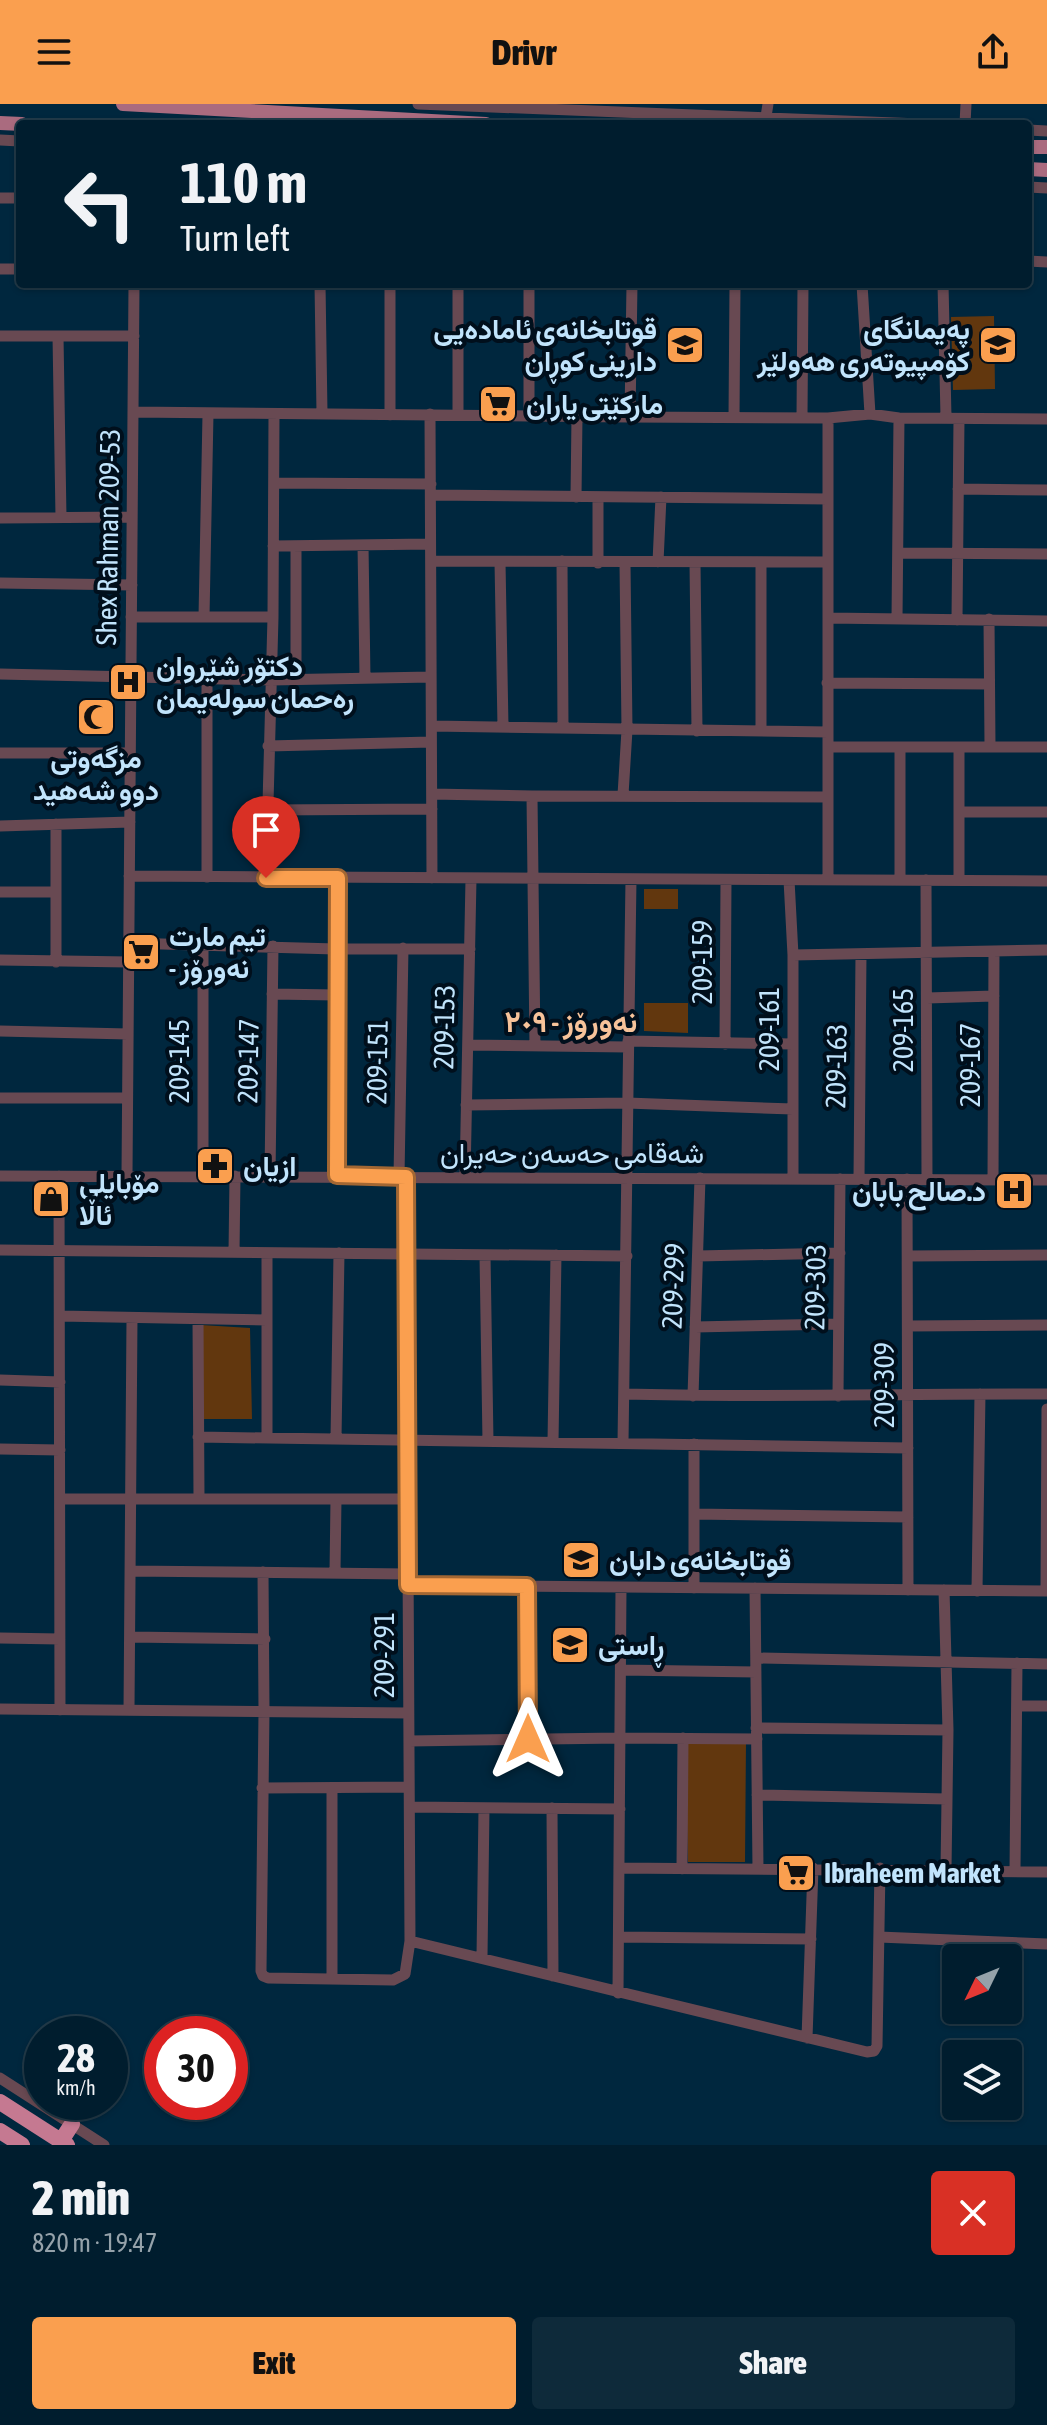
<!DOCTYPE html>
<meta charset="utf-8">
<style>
body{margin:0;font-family:"Asap Condensed",Vazirmatn,sans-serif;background:#0e2a3a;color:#f1f3f6;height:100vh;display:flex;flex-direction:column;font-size:30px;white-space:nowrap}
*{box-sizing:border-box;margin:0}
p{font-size:26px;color:#95a2aa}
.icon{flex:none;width:44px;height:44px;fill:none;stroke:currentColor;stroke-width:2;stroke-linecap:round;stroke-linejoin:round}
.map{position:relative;height:2041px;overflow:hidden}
.side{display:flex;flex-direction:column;background:#001d2e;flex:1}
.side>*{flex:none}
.guide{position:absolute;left:16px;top:16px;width:1016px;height:168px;border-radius:8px;box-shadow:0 2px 6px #0004,0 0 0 2px #223b4a;background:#001d2e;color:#f1f3f6;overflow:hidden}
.needle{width:52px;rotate:227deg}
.fabs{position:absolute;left:942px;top:1840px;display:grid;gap:16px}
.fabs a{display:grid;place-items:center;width:80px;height:80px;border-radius:8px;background:#001d2e;box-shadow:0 2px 6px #0004,0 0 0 2px #223b4a;font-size:40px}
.speed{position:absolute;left:24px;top:1912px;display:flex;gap:16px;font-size:40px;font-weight:700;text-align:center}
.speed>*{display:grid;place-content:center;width:104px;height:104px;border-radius:50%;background:#001d2e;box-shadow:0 2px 6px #0004,0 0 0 2px #223b4a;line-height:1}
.speed small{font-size:20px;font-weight:400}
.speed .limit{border:12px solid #d22;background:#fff;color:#111}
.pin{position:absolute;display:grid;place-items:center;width:68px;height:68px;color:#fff;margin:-82px -34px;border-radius:50% 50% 50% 0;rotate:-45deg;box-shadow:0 0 8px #0007}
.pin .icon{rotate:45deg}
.me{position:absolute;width:88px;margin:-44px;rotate:0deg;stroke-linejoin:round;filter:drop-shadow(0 0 6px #0008)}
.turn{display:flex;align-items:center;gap:28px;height:168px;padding:0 32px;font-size:36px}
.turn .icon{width:104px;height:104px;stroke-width:2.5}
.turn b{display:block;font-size:56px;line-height:68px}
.round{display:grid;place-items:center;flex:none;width:84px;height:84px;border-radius:8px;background:#0e2a3a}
.head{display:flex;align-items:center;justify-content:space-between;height:136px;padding:0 32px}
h1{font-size:48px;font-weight:800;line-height:60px}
.action{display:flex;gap:16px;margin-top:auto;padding:16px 32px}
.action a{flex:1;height:92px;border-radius:8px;background:#fa9f4f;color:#111;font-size:32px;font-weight:800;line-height:92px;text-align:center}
.action a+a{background:#0e2a3a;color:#f1f3f6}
header{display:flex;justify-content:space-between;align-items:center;height:104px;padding:0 32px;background:#fa9f4f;color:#111;font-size:36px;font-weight:800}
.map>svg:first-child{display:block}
.green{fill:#62370e}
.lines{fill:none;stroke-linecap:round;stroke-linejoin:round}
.minor{stroke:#684952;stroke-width:11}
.major{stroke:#aa6b7f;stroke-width:14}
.highway{stroke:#c57991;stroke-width:16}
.route-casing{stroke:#a26733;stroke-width:20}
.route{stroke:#fa9f4f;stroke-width:14}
.labels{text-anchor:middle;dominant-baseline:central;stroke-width:8;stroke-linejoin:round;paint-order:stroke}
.poi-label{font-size:28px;font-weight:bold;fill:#c1e4fc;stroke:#000f1c;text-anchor:start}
.street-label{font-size:28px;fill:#c1e4fc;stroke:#000f1c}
.neighbourhood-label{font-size:30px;font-weight:bold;fill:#f7c39a;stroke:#000f1c}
</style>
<header><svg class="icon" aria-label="menu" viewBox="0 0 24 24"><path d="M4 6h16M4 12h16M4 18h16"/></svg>Drivr<svg class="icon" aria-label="share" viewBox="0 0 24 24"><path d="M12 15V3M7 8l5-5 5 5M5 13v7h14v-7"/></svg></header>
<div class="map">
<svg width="1047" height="2041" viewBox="0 0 1047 2041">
<rect width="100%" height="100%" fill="#00273e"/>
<!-- green -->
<path class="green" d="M994,212L995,285L953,286L951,213Z
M644,785H678V805H644Z
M644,899H688V929L644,927Z
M201,1221L250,1224L252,1315H200Z
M685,1637H746L745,1758H688Z"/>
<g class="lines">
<!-- minor -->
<path class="minor" d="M418,0L920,20
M765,19L768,0
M965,20L966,0
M1028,26L1047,27
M0,36L20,37
M1028,83L1047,84
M0,94H20
M1028,157L1047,158
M0,165H20
M320,180L322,309
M529,180V312
M862,180L870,310
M943,180L946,313
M0,232H134
M58,232L61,413
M133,308L630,313L828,314L870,310L899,314L1047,315
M430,310L432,774
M458,310V180
M390,311V180
M630,313L632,180
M734,313L735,180
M802,313L803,180
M274,379L431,380
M958,385L1047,386
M431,391L828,395
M576,393L577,312
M0,414L132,413
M363,441L365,574
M273,442L430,440
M899,449L1047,450
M431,457L828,458
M562,457L563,624
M500,458L503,623
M658,458L661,393
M695,458L697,627
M761,458V626
M598,459V394
M0,479L132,481
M131,513H273
M204,513L208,310
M828,514L1047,517
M897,515L899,314
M989,515L990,642
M957,516L959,315
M0,570L271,576L431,573
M296,574V442
M827,579L989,580
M432,622L828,628
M268,642L431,638
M828,643H1047
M959,643V776
M0,649H129
M432,690L532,692L828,693
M623,691L627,626L625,459
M532,692L535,942
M268,706L432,705
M959,708H1047
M0,722L130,718
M129,772L1047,777
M207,773V575
M266,774L273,513L274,310
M789,776L793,851V1075
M828,776V314
M900,776V643
M926,776L927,1075
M0,788H54
M128,839L336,845H470
M203,841V1072
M793,851L1047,846
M0,856L128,858
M56,858V720
M272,890L337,891
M927,894L994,892
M0,927L128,930
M628,937L793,940
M725,940L726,776
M468,941L628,943
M0,994H127
M466,1001L627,999L793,1005
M127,1070L134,180
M337,1071L338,774
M0,1072L1047,1076
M59,1072L60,1606
M270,1072L273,842
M399,1073L403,844
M465,1073L471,775
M859,1075L861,850
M907,1075L908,1486
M993,1076L994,847
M0,1146L627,1152
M234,1148L235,1072
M267,1149V1334
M485,1151L488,1337
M698,1152L840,1149
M908,1152L1047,1151
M60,1212L267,1216
M198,1215L199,1394
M908,1222L1047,1221
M695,1223L838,1220
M0,1276L60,1278
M624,1290C765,1294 906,1289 1047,1290
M693,1292L700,1074
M838,1292L840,1075
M198,1333L908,1344
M336,1335L339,1149
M553,1338L556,1151
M623,1339L631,775
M0,1345L60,1346
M60,1395H408
M694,1410L908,1413
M130,1467L408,1470
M263,1468L264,1607L261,1867L263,1872L268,1874L393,1876L405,1870L410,1837L406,1073
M335,1469L336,1395
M408,1481L1047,1487
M527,1482L528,1635
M694,1484V1340
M755,1484L758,1765
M944,1486L948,1626L946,1765
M977,1487L980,1290
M1046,1487L1047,1305
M130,1533L265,1535
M0,1534L60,1535
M756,1554L1047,1560
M621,1566L756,1568
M1017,1602H1047
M0,1605L408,1609
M129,1606L132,1214
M756,1624L948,1626
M409,1637L620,1634L757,1635
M262,1684L409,1683
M757,1691L947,1695
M410,1703L620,1705
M552,1704L553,1872
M619,1764L1047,1768
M682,1765L683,1634
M1015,1767L1017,1559
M619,1833L811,1835
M879,1833L1047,1840
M410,1837L867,1948L874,1947L877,1942L880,1764
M482,1853L484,1704
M332,1875V1684
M618,1889L621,1484
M807,1934L813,1764
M0,1974L104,2041"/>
<!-- major -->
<path class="major" d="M123,0L486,20
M0,19L22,20
M1028,43H1047
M1028,65L1047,66"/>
<!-- highway -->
<path class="highway" d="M0,1998L67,2041
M0,2027L22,2041
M61,2037L72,2020"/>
</g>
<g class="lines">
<defs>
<path id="route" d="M266,774H338L337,1071L406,1073L408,1481L527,1482L528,1635"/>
</defs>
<!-- route casing -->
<use href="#route" class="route-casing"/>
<!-- route -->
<use href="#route" class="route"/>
</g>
<!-- icons -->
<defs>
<symbol id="school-square" viewBox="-11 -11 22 22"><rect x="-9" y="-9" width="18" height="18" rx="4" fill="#fa9f4f" stroke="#000f1c"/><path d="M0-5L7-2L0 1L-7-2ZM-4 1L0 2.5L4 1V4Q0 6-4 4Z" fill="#111"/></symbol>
<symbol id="university-square" viewBox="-11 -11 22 22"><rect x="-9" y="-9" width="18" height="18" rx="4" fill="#fa9f4f" stroke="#000f1c"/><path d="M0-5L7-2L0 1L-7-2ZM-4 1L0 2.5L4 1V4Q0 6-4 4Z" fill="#111"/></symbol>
<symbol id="supermarket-square" viewBox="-11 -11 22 22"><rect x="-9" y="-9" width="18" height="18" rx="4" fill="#fa9f4f" stroke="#000f1c"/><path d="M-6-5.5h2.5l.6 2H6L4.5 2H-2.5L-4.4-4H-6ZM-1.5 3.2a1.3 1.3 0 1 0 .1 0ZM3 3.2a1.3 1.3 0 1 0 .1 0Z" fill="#111"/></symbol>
<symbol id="hospital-square" viewBox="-11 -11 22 22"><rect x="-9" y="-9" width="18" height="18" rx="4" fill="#fa9f4f" stroke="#000f1c"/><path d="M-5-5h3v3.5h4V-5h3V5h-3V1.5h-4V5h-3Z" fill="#111"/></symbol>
<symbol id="mosque-square" viewBox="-11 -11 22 22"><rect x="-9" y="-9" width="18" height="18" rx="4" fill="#fa9f4f" stroke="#000f1c"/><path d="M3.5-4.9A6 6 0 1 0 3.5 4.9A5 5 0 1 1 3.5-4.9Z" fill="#111"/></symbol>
<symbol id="pharmacy-square" viewBox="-11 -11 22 22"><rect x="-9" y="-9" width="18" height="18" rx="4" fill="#fa9f4f" stroke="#000f1c"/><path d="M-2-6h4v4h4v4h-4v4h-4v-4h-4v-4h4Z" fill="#111"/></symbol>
<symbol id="shop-square" viewBox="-11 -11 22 22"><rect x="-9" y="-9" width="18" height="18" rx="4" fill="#fa9f4f" stroke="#000f1c"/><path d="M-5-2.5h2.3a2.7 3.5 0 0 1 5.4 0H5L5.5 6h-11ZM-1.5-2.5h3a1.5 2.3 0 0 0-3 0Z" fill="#111"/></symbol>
</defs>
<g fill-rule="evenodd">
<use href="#school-square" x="663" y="219" width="44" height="44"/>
<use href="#university-square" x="976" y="219" width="44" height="44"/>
<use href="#supermarket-square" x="476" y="278" width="44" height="44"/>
<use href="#hospital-square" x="106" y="556" width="44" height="44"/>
<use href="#mosque-square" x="74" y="591" width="44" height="44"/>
<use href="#supermarket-square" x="119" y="826" width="44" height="44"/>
<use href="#pharmacy-square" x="193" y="1040" width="44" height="44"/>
<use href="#hospital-square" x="992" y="1065" width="44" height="44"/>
<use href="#shop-square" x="29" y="1073" width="44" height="44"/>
<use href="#school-square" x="559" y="1434" width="44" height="44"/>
<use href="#school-square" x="548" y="1519" width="44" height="44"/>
<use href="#supermarket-square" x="774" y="1747" width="44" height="44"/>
</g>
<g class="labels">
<!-- poi labels -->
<g class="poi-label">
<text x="657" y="225" text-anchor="end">قوتابخانەی ئامادەیی<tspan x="657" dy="32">دارینی کوڕان</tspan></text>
<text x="970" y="225" text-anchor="end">پەیمانگای<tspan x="970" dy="32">کۆمپیوتەری هەولێر</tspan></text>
<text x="526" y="300">مارکێتی یاران</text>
<text x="156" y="562">دکتۆر شێروان<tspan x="156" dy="32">رەحمان سولەیمان</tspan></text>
<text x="96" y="654" text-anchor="middle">مزگەوتی<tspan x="96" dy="32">دوو شەهید</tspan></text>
<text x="169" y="832">تیم مارت<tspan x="169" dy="32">- نەورۆز</tspan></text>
<text x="243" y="1062">ازيان</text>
<text x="79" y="1079">مۆبایلی<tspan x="79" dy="32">ئاڵا</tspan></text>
<text x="986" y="1087" text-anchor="end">د.صالح بابان</text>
<text x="609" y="1456">قوتابخانەی دابان</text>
<text x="598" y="1541">ڕاستی</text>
<text x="824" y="1769">Ibraheem Market</text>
</g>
<!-- street labels -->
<g class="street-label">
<text transform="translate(108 433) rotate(-89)">Shex Rahman 209-53</text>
<text transform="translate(702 858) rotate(-90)">209-159</text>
<text transform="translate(444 923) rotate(-89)">209-153</text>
<text transform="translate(769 925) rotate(-90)">209-161</text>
<text transform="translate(903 926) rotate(-90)">209-165</text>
<text transform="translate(179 957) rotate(-90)">209-145</text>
<text transform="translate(248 957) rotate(-89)">209-147</text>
<text transform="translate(377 958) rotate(-89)">209-151</text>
<text transform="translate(970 961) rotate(-90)">209-167</text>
<text transform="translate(836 962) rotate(-89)">209-163</text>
<text x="572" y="1049">شەقامی حەسەن حەیران</text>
<text transform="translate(673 1182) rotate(-88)">209-299</text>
<text transform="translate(815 1183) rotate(-89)">209-303</text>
<text transform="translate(884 1281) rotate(-90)">209-309</text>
<text transform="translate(384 1551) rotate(-90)">209-291</text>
</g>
<!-- neighbourhood labels -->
<g class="neighbourhood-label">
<text x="571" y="917">نەورۆز - ٢٠٩</text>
</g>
</g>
</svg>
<div class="fabs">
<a><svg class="needle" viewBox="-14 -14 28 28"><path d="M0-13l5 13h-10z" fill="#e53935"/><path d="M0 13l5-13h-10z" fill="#95a2aa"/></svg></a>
<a><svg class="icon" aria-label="layers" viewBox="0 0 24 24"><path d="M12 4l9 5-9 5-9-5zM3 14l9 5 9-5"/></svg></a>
</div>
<div class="speed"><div>28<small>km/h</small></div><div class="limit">30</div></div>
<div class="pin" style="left:266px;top:774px;background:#d93025"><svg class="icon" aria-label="arrive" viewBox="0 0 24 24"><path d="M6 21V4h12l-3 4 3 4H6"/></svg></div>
<svg class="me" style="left:528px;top:1635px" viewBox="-20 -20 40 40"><path d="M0-17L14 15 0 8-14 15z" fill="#fa9f4f" stroke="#fff" stroke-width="4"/></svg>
<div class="guide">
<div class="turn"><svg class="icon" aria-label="left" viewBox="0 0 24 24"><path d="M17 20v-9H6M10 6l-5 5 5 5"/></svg><div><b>110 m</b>Turn left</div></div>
</div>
</div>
<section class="side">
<div class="head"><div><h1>2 min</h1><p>820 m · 19:47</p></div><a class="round" style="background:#d93025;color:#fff"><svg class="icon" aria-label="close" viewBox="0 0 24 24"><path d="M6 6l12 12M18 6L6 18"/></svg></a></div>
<div class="action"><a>Exit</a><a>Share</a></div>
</section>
